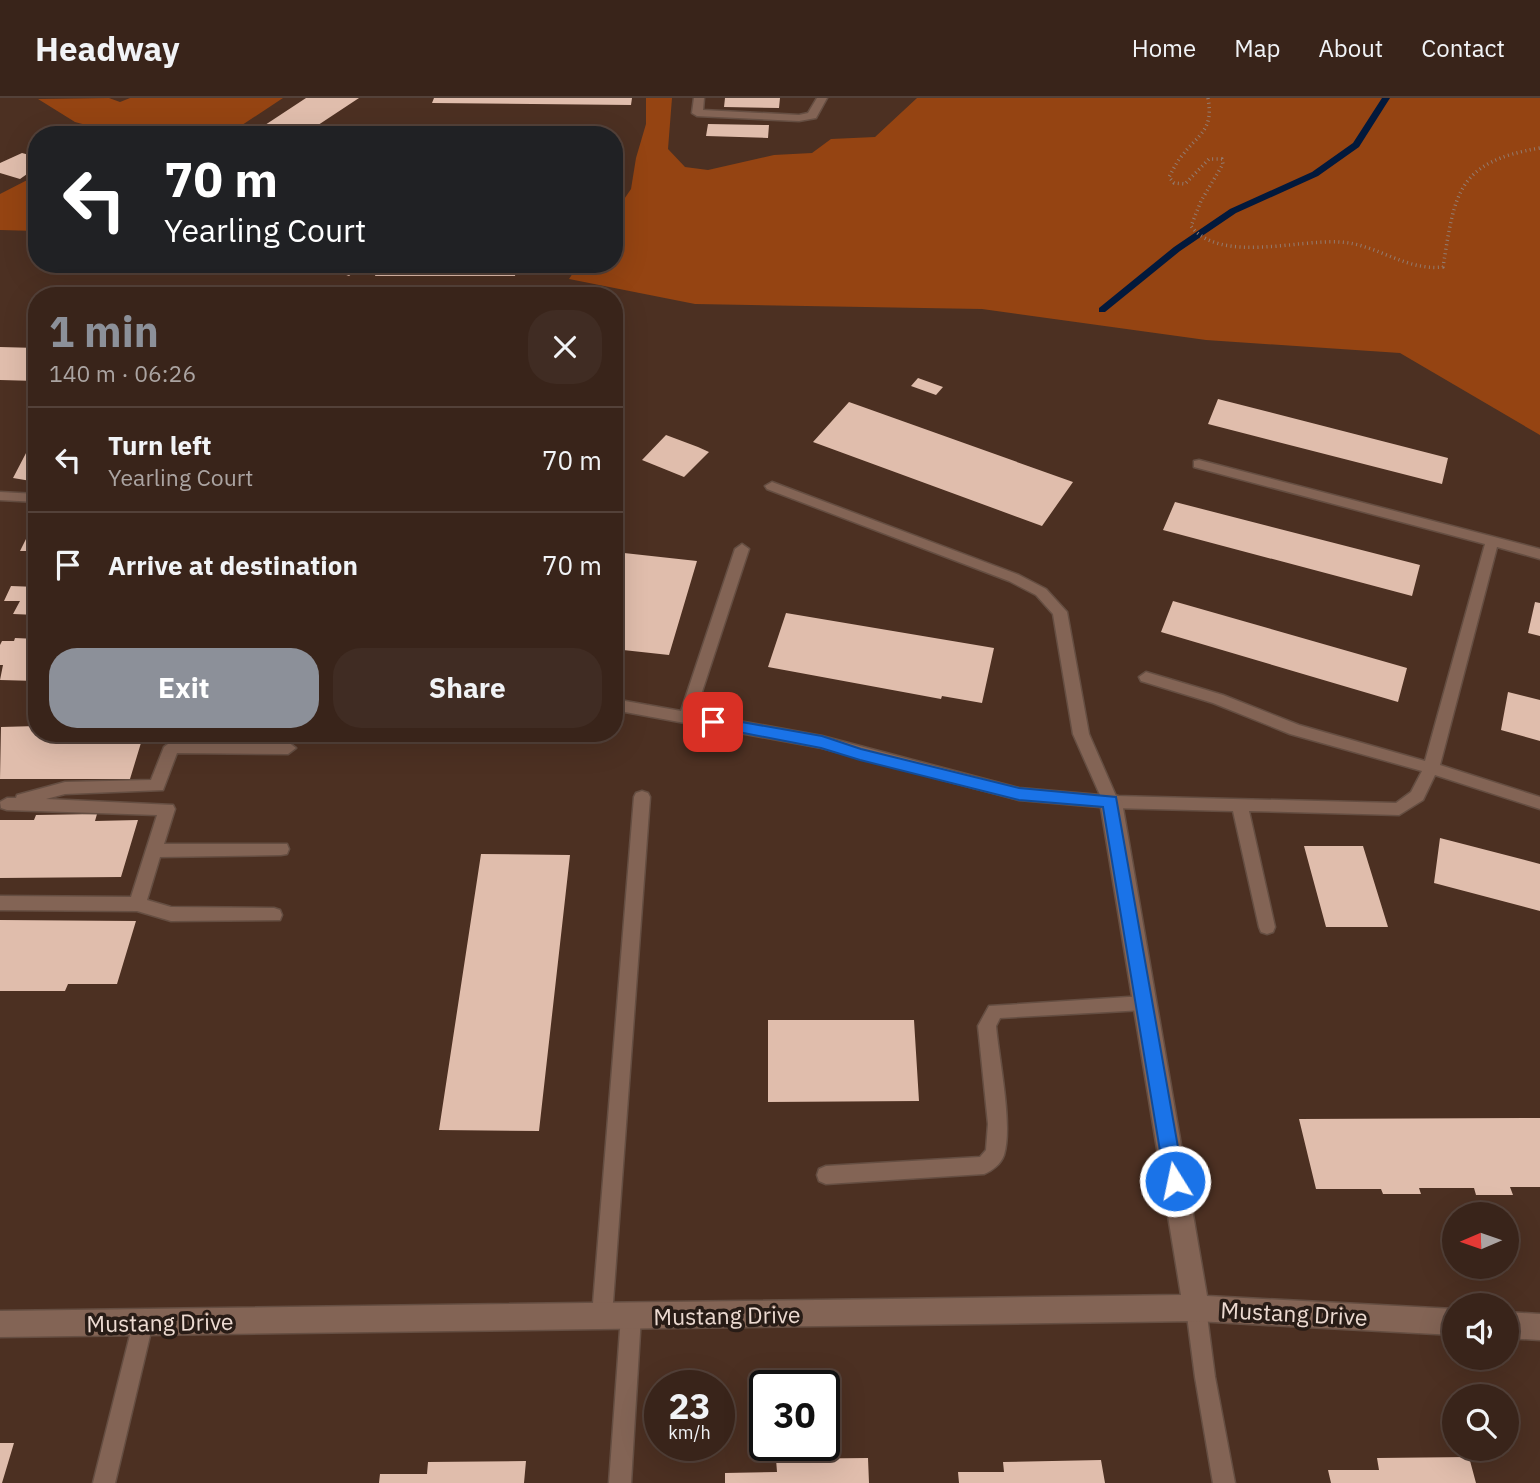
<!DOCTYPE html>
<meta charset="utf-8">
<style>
body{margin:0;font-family:"IBM Plex Sans",sans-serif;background:#402c23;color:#f1f3f6;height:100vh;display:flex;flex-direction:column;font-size:26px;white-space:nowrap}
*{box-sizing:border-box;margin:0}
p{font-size:23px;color:#aba4a2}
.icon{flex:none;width:38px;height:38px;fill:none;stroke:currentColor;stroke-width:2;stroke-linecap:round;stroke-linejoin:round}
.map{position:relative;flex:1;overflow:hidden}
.panel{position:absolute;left:28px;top:189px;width:595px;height:455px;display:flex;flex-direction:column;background:#39241a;border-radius:28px;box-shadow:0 7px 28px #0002,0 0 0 2px #534139}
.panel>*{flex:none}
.banner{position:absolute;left:28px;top:28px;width:595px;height:147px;border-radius:28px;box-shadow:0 7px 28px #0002,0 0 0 2px #534139;background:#202124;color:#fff;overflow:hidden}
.needle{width:46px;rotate:268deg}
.controls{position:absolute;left:1442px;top:1104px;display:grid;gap:14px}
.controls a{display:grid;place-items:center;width:77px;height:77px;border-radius:50%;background:#39241a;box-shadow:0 7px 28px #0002,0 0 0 2px #534139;font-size:35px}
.speed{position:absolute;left:644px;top:1272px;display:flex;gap:14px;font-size:35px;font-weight:700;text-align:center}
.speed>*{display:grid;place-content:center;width:91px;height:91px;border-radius:50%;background:#39241a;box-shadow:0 7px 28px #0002,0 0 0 2px #534139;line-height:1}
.speed small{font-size:18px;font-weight:400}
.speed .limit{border:4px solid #111;border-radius:10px;background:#fff;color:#111}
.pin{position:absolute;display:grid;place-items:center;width:60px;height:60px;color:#fff;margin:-30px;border-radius:14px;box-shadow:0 4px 10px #0006}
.me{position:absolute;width:77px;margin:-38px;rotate:350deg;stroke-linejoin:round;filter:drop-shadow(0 0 5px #0008)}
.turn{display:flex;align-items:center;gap:24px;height:147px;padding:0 21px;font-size:32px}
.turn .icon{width:91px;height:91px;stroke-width:2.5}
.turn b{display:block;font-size:49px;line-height:60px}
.round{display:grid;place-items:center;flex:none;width:74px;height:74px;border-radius:28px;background:#402c23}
.overview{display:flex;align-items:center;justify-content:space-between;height:119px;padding:0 21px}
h1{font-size:42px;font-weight:700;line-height:52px;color:#8c9099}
.button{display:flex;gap:14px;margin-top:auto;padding:14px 21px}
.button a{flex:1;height:80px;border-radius:28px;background:#8c9099;color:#fff;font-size:28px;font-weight:700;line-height:80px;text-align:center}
.button a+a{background:#402c23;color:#f1f3f6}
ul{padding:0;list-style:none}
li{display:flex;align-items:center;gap:21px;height:105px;padding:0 21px;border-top:2px solid #534139}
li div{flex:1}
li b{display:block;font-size:26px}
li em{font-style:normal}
header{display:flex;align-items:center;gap:42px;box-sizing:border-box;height:98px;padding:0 35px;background:#39241a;border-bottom:2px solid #534139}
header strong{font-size:33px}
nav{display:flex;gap:38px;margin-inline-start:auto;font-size:24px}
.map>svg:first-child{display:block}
.forest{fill:#954412}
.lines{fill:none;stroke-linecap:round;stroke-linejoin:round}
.stream{fill:#02193c;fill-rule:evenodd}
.building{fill:#e0bdac}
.service-casing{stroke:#654e42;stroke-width:3}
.minor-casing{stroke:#654e42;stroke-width:3}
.path{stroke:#937c70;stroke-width:3.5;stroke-dasharray:1 3.5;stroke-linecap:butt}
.service{fill:#836455;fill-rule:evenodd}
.minor{fill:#836455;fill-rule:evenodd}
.route{fill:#1a73e8;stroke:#114b97;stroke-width:2}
.labels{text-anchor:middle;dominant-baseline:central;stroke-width:7;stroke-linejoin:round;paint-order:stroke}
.near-street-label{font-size:23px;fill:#ecdad1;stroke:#281c16}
</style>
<header>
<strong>Headway</strong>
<nav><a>Home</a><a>Map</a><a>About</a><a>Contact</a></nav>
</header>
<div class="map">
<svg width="1540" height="1385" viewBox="0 0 1540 1385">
<rect width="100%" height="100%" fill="#4c3022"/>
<!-- forest -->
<path class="forest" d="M109,0L120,4L130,0H283L227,37H123L75,24L38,1Z
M646,0H672L668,51L685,69L708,72L774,57L812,55L831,41L875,39L917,0H1540V337L1400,255L1206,242L982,211L695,206L569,181L579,166H614V116L631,91L636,60L646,26Z
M37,77V133L0,132V96Z"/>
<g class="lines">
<!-- stream -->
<path class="stream" d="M1382,0H1390L1359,49L1318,78L1236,115L1180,153L1105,214H1099V210L1174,149L1230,111L1312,74L1353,45Z"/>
</g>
<!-- building -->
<path class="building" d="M306,0H359L303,37H250Z
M434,0H632L631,7L432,5Z
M725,0H780L779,10L724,9Z
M708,26L769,27L768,40L706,38Z
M59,27L95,36V37H37V41L32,39L46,29L54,31Z
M22,55L37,59V69L20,81L0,75V65Z
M614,64H623L619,89H614Z
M316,166H365L349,178Z
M379,166H517L515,178H375Z
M0,249L37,250V283L0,282Z
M918,280L943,289L936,297L911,288Z
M1218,301L1448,360L1442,386L1208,326Z
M849,304L1073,384L1042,428L813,344Z
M37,334V384L13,380Z
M666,337L698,349L709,354L684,379L642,362Z
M1175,404L1420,467L1412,498L1163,432Z
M29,435H37V453H20Z
M624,455L697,463L669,557L614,551V485Z
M11,488L37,489V517L13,516L20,503H4Z
M1173,503L1407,570L1398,604L1161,534Z
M1535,504L1540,505V538L1528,535Z
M786,515L994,550L982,605L942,598L941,601L768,569Z
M15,540L37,541V583L0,582L3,567H0V547L2,543H14Z
M1508,594L1540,602V643L1501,632Z
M37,628V635H144L130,681H0L1,629Z
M97,716L95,723L138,722L121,779L0,780V722H34L36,717Z
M1440,740L1540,766V813L1434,785Z
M1304,748H1363L1388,829H1326Z
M481,756L570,757L539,1033L439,1032Z
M0,822L136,823L117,886H68L65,893H0Z
M768,922H914L919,1003L768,1004Z
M1540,1020V1089H1510L1513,1097H1476L1474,1090H1419L1421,1096H1383L1381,1091H1316L1299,1021Z
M0,1345H14L2,1385H0Z
M1469,1359L1476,1385H1331L1328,1372H1379L1377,1360Z
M868,1360L869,1385H725V1375L777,1374L776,1361Z
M1101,1362L1105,1385H959L958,1374H1004L1003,1364Z
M526,1363L524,1385H379L380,1376H427L428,1364Z"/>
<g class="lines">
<defs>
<path id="service" d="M694,0H704L703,12L799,17L808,15L817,0H827L816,20L799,23L697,18L692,15Z
M1199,362L1540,451V461L1497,449L1440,667L1540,699V711L1435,677L1423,702L1399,717L1249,713L1275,829L1273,834L1267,836L1261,834L1259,829L1233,713L1111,710L1019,702L822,650L614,612V601L681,613L735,451L742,446L749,451L695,615L822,638L1019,690L1100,697L1073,636L1053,516L1036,497L1009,483L767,391L765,388L772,384L1019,477L1046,491L1067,514L1089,636L1116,698L1396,705L1411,694L1422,673L1290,636L1213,605L1141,583L1139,579L1146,574L1223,597L1299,627L1425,663L1485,446L1194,369V363Z
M0,394L37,396V404L0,402Z
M172,643L288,644L296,650L288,656L177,655L163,692L65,696L46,701L173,707L175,711L164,746H287L289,751L287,756L281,757L160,759L147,802L171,809L274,810L280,812L282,817L280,822L171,823L137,813L0,812V798L131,799L157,717L7,712L1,710L0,704L7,700H16L17,697L65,684L151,682L164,649Z
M642,693L648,695L650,699L612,1218L609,1225L602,1228L595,1225L592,1218L634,699L636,695Z
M1144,898L1150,900L1153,905L1150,910L1144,912L1000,920L996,928C999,962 1013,1027 1004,1057C1001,1066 992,1073 984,1076L826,1086L819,1083L817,1077L819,1071L826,1068L980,1059L986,1052L988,1026L978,928L989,908Z
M1196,1200L1203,1203L1206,1210L1215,1279L1235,1385H1213L1195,1279L1186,1210L1189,1203Z
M631,1208L638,1211L641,1218L631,1385H609L621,1218L624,1211Z
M143,1215L150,1218L153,1225L115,1385H93L133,1225L136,1218Z"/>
<path id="minor" d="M1111,696L1118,698L1122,704L1207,1198L1454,1211V1237L1196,1223L0,1239V1213L1181,1197L1100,704L1104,698Z
M1507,1214L1540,1216V1242L1507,1240Z"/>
</defs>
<!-- service casing -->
<use href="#service" class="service-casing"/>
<!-- minor casing -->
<use href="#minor" class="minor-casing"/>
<!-- path -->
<path class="path" d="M1208,0C1214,33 1198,36 1181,59C1176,65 1173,72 1169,79L1174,85L1185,86L1209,61H1222L1223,66L1201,103L1191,128C1219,166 1299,141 1340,144C1377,146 1405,173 1443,169C1455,96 1456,64 1540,50"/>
<!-- service -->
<use href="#service" class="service"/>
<!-- minor -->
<use href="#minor" class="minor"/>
</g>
<!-- route -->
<path class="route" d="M713,619L822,638L861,651L1019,690L1116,699L1184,1083L1181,1089L1175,1092L1168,1089L1165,1083L1103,709L1019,702L860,662L821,650L708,628L705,624Z"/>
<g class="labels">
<!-- near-street labels -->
<g class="near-street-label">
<text transform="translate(1294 1215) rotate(3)">Mustang Drive</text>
<text transform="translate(727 1217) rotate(-1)">Mustang Drive</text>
<text transform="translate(160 1224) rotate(-1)">Mustang Drive</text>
</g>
</g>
</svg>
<div class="controls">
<a><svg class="needle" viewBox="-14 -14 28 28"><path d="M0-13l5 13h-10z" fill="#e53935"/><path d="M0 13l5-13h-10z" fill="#aba4a2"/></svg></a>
<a><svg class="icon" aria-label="sound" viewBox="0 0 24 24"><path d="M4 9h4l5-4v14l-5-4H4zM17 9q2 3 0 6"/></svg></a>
<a><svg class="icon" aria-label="search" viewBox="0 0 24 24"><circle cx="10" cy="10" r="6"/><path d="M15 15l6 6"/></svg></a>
</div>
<div class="speed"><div>23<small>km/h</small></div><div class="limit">30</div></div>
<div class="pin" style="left:713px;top:624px;background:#d93025"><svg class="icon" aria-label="arrive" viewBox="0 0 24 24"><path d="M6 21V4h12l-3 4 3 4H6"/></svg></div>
<svg class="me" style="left:1175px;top:1083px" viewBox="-20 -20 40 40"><circle r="17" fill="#1a73e8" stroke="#fff" stroke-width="3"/><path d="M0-11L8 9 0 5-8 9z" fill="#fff"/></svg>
<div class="banner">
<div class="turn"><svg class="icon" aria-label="left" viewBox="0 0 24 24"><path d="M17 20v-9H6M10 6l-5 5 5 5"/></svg><div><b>70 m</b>Yearling Court</div></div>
</div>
<section class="panel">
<div class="overview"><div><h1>1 min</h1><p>140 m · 06:26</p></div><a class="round"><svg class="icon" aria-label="close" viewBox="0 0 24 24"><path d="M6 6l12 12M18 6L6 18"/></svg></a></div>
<ul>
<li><svg class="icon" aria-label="left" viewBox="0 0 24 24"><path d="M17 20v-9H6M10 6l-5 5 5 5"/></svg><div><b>Turn left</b><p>Yearling Court</p></div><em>70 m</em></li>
<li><svg class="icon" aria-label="arrive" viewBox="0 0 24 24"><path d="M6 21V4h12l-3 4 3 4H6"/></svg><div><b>Arrive at destination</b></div><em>70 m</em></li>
</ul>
<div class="button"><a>Exit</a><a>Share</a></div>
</section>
</div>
